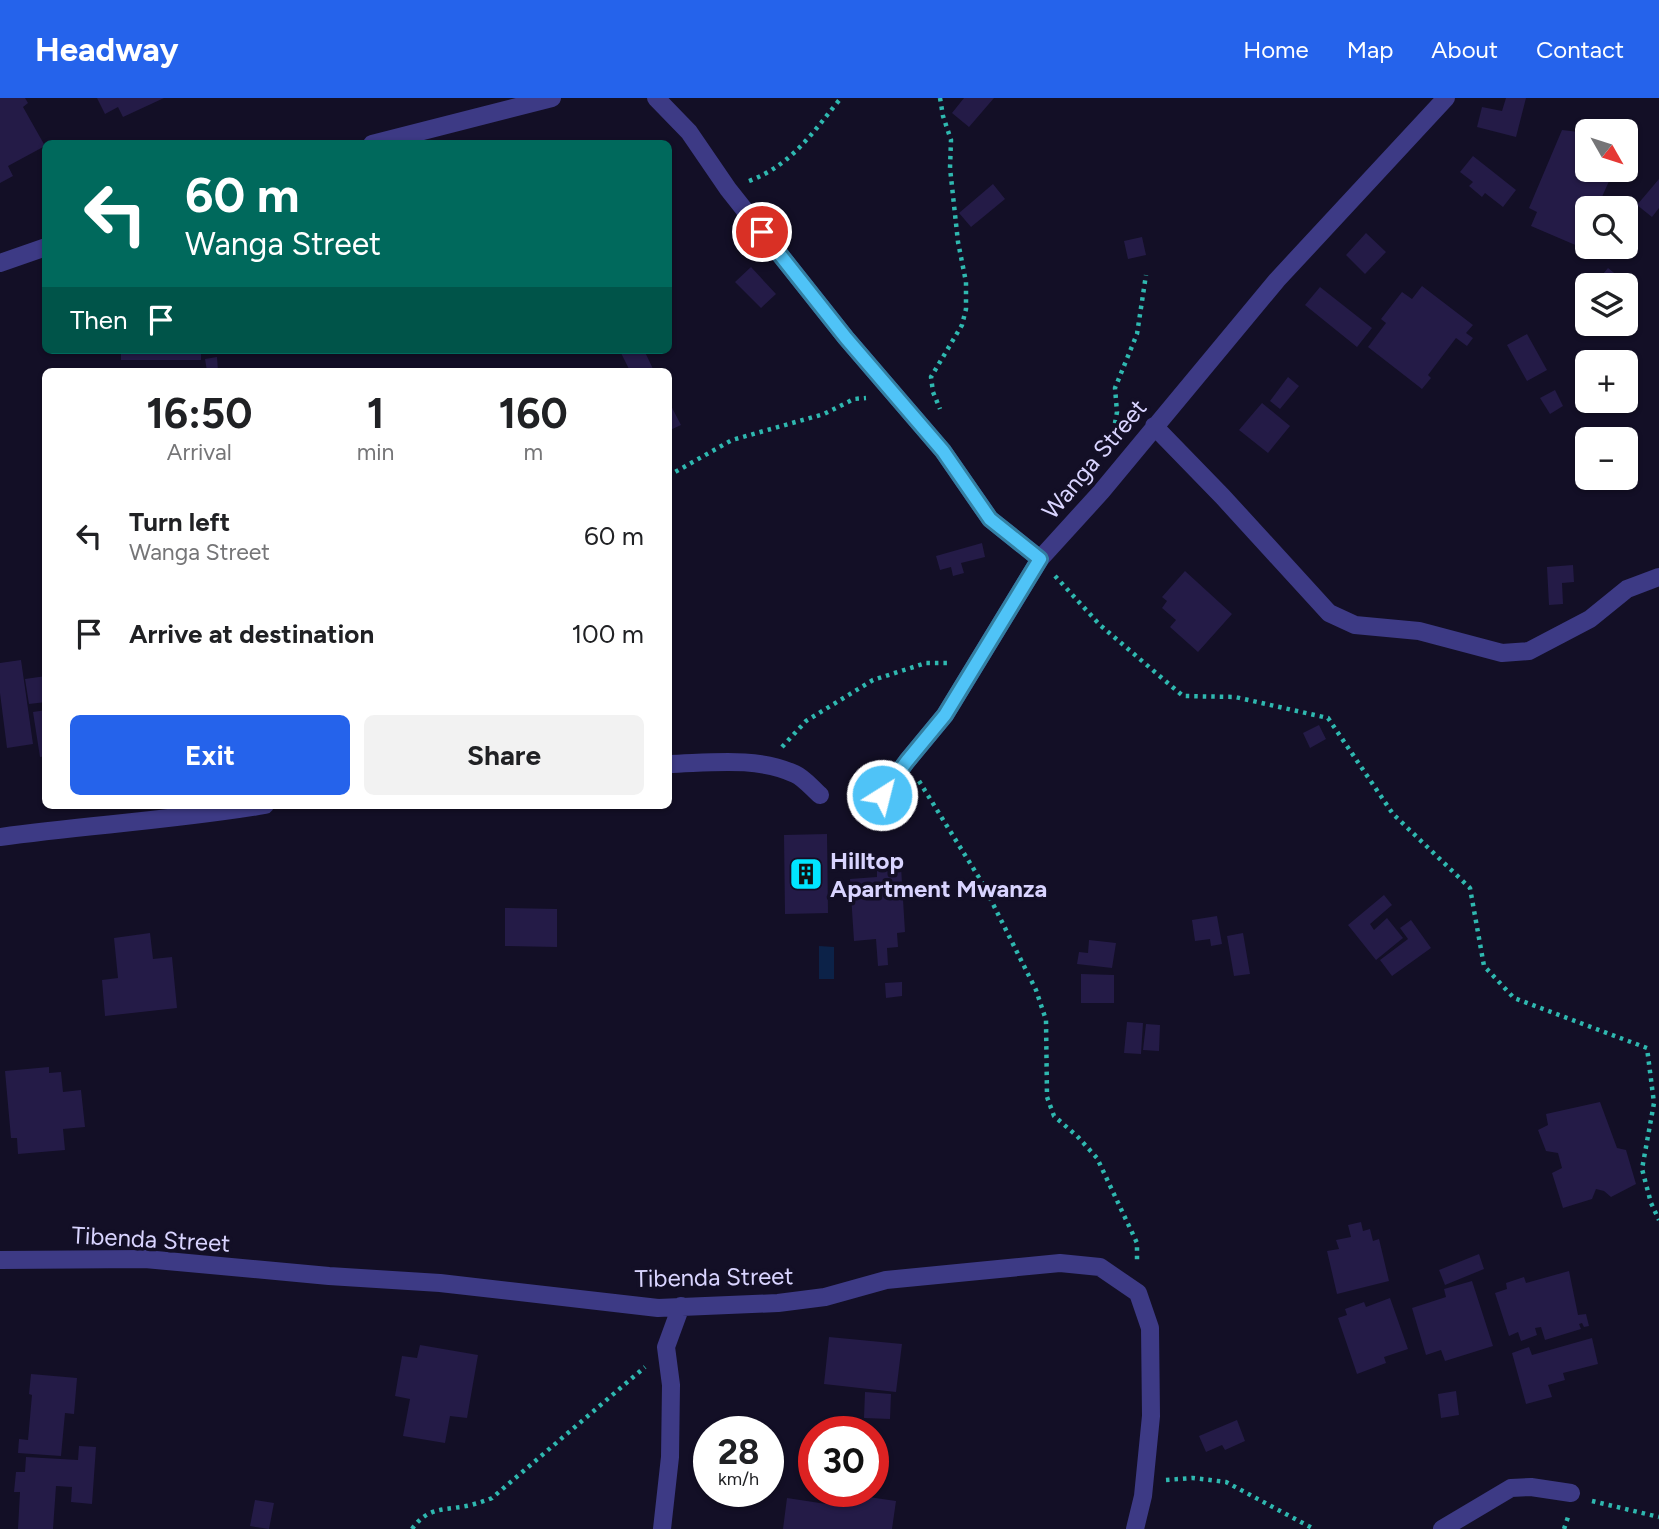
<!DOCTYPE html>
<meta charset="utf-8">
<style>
body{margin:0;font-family:Figtree,sans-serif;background:#f2f2f2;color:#202124;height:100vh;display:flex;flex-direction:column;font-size:26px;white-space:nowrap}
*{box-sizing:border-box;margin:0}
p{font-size:23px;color:#757577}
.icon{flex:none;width:38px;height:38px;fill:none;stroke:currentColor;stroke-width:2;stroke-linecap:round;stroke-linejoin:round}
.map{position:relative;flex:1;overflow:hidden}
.details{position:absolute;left:42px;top:270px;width:630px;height:441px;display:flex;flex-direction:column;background:#fff;border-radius:10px;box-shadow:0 2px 5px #0004}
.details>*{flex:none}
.hud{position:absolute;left:42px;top:42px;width:630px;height:214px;border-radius:10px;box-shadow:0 2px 5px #0004;background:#00695c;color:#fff;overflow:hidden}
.needle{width:46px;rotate:129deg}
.tools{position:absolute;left:1575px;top:21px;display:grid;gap:14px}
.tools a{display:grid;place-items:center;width:63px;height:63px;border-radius:10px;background:#fff;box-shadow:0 2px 5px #0004;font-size:35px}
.speed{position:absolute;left:693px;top:1318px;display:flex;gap:14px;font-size:35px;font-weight:700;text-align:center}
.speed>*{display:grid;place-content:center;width:91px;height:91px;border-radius:50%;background:#fff;box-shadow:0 2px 5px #0004;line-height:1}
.speed small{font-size:18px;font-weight:400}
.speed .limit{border:10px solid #d22;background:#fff;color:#111}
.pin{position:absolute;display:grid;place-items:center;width:60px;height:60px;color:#fff;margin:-30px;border:4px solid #fff;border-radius:50%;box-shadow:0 2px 7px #0007}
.me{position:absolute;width:77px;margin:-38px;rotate:36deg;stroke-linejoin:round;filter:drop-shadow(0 0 5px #0008)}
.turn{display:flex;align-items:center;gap:24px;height:147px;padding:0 28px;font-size:32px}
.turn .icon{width:91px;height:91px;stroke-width:2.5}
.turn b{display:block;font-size:49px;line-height:60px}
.then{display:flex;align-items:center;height:66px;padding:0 28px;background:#0003;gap:14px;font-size:26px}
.eta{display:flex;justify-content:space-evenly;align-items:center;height:119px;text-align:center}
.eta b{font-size:42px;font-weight:700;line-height:49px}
.button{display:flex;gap:14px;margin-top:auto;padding:14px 28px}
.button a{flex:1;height:80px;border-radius:10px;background:#2563eb;color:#fff;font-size:28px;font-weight:700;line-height:80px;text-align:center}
.button a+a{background:#f2f2f2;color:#202124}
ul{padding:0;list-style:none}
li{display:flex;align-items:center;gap:21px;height:98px;padding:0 28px}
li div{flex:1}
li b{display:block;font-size:26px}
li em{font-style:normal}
header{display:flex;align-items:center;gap:42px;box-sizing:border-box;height:98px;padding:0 35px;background:#2563eb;color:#fff}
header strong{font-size:33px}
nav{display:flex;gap:38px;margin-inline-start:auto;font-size:24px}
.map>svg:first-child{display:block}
.water{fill:#0c2248}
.building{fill:#241b47}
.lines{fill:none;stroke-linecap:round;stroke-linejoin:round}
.path{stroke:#2fb8b0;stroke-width:4.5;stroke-dasharray:3.5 5;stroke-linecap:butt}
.minor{stroke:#3d3a85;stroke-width:18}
.route-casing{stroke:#337fa1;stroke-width:18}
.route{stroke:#4fc3f7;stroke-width:12}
.labels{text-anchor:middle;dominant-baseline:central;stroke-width:7;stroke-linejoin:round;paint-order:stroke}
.street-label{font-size:24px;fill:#d9d4ff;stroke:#130f26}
.poi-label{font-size:24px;font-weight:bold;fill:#d9d4ff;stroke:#130f26;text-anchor:start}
</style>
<header>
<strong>Headway</strong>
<nav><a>Home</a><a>Map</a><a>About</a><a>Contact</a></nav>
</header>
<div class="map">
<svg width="1659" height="1431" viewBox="0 0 1659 1431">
<rect width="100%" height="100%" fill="#130f26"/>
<!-- water -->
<path class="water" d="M819,848L834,849V881H819Z"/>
<!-- building -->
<path class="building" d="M0,0H25L28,5L23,9L45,48L8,68L13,78L0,85Z
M97,0H164L123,19L118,9L105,16Z
M964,0H994L969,29L952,15Z
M1506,0H1526L1516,39L1477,29L1482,9L1502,13Z
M1562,32L1587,35V72H1614L1597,110H1587V133L1580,149L1531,128L1537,114L1529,110Z
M1473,58L1516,92L1503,109L1485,95L1482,99L1469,88L1473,84L1460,74Z
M1659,81V110L1652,119L1637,107Z
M993,86L1005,101L971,129L959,115Z
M1366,135L1386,154L1365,176L1346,157Z
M1142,139L1146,157L1128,161L1124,143Z
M751,169L776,196L761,210L735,184Z
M1608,170L1634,191L1629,197L1636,202L1626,215V187H1594Z
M1422,188L1473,227L1466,235L1473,240L1467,248L1456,240L1428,277L1431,280L1422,291L1368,249L1386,225L1381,221L1402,194L1412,201Z
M1320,189L1372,230L1357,249L1305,207Z
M1527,236L1547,272L1527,283L1507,247Z
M121,252H201V262H121Z
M627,252H644L654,273H630L621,255Z
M217,259L218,273H207L205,261Z
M1288,279L1299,288L1280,311L1270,303Z
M1555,292L1563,308L1550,316L1540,300Z
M668,302L681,327L668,333Z
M1262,305L1290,328L1268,355L1239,332Z
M982,445L985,459L961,465L964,475L953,478L951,469L940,472L936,458Z
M1573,467L1574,484L1562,485L1563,506L1549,507L1547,469Z
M1185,473L1232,516L1198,554L1170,529L1176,522L1162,510L1167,503L1162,499Z
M21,562L33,646L7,650L0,595V565Z
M46,578V604L29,606L25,581Z
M46,612V658L40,659L33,614Z
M1319,627L1326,641L1310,650L1303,635Z
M530,707H566V710L530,711Z
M827,736L828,815L785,816L784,737Z
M901,769L905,834L897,835L898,849L887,850L888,867L878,868L876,841L854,843L850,781L877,779V771Z
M1384,797L1392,807L1370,826L1374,832L1387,820L1403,840L1376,862L1348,827Z
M505,810L557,811V849L505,848Z
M1217,818L1222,846L1211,848L1210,841L1195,843L1192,822Z
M1411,822L1431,850L1392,878L1380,862L1408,841L1400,830Z
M150,835L153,861L172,859L177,910L105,918L102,882L118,880L114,840Z
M1243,835L1250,876L1234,878L1227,838Z
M1089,842L1116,845L1112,870L1077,866L1079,854L1088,855Z
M1081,876L1114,877V905H1081Z
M902,884V898L886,900L885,885Z
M1127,924L1143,925L1141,956L1124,955Z
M1146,926L1160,927L1159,953L1143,952Z
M49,969V975L61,974L63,994L81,992L85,1029L63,1031L65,1052L18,1056L17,1040H11L5,973Z
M1600,1004L1617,1050L1626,1052L1636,1086L1611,1099L1604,1093L1596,1091L1592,1101L1563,1110L1552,1075L1562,1070L1558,1055L1546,1053L1538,1032L1548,1027L1546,1016Z
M1361,1124L1363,1133L1370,1131L1373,1143L1379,1141L1389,1183L1337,1196L1327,1153L1339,1151L1336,1142L1351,1139L1348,1127Z
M1479,1156L1484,1171L1445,1187L1439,1172Z
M1569,1173L1578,1217L1586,1216L1589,1228L1584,1229L1582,1225L1579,1226L1581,1231L1545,1242L1541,1229L1535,1230L1537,1237L1521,1243L1518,1234L1509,1238L1495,1195L1507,1191L1506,1185L1524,1179L1526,1185Z
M1472,1183L1493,1248L1445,1263L1441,1252L1426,1257L1412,1210L1446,1199L1444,1191Z
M1390,1200L1408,1251L1384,1259L1386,1265L1357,1276L1338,1220L1347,1217L1345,1211L1364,1204L1366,1209Z
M829,1239L902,1246L896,1294L824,1286Z
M1592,1240L1598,1266L1563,1275L1565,1282L1548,1287L1552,1299L1526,1306L1512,1255L1529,1249L1532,1257Z
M420,1247L478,1257L467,1320L450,1318L445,1345L403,1338L410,1301L395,1298L402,1258L417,1260Z
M31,1276L77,1280L74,1316L65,1315L61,1358L18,1355L19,1341L28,1342L32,1297L29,1296Z
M1456,1293L1459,1317L1441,1320L1438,1296Z
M865,1294L891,1296L890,1321L864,1320Z
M1237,1322L1245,1343L1225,1352L1222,1347L1206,1354L1199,1338Z
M79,1348L96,1349L92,1406L71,1404L72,1389L56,1388L53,1431H18L20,1394H14L16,1374H25L26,1359L78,1362Z
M848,1396L896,1403L892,1431H783L787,1400L846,1409Z
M255,1402L274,1405L269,1431L250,1428Z"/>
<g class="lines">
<!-- path -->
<path class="path" d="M940,0L943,18L951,42L950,70L958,144L966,184V211L962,227L931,279L933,294L940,311
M749,83C793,66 812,35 841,0
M1112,342L1117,314L1115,290L1137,236L1146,177
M668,378L732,342L824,316L854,301L866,300
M1055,478L1100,527L1183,598L1235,599L1328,620L1393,716L1470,790L1484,868L1514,900L1647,950L1654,1005L1642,1071L1651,1105L1659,1122
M782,649L806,623L873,582L926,565H951
M919,683L983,786L1036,892L1046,922L1047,999L1054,1018L1077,1038L1097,1060L1137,1145V1166
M1166,1382L1193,1380L1226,1384L1314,1431
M1592,1403L1659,1419
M412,1431C429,1407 446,1413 471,1407C478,1405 485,1403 492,1400L645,1269
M1564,1431L1568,1419"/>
<!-- minor -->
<path class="minor" d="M656,0L689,34L728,91L846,240L943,353L990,421L1040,461
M372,46L552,0
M0,165L46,149
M1154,328L1223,399L1329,515L1355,527L1419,533L1502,555L1529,553L1590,521L1627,491L1659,479
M668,666C710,665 755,658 795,676C804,680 812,690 820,697
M882,697L907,663L945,617L1040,461L1101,394L1277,182L1446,0
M0,739C88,727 177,722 265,707
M0,1162L145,1161L329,1178L440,1185L658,1210L778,1205L825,1199L886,1182L1060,1165L1100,1169L1138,1195L1150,1230L1151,1318L1143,1398L1135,1431
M662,1431L670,1359L671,1287L666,1249L681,1208
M1442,1431L1511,1390L1531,1389L1571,1395"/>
</g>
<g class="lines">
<defs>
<path id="route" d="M762,134L846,240L943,353L990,421L1040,461L945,617L907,663L882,697"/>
</defs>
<!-- route casing -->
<use href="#route" class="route-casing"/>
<!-- route -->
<use href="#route" class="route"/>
</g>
<!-- icons -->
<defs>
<symbol id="building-square" viewBox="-11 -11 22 22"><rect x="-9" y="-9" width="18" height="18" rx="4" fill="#00e5ff" stroke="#130f26"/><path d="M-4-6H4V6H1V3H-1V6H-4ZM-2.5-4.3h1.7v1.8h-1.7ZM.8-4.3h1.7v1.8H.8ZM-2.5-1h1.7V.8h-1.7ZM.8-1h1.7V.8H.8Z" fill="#111"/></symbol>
</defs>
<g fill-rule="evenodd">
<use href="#building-square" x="787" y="757" width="38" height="38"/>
</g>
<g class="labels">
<!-- street labels -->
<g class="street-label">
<text transform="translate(1094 361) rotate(-50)">Wanga Street</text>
<text transform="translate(151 1141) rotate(3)">Tibenda Street</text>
<text transform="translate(714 1179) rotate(-1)">Tibenda Street</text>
</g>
<!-- poi labels -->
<g class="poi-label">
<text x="830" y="762">Hilltop<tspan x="830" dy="28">Apartment Mwanza</tspan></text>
</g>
</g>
</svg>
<div class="tools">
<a><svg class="needle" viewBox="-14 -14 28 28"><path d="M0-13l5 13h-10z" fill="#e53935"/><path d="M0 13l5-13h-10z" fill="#757577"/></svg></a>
<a><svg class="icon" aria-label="search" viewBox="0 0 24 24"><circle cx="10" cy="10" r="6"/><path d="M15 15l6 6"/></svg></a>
<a><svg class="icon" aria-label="layers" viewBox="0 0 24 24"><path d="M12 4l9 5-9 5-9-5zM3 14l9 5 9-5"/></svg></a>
<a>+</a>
<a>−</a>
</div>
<div class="speed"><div>28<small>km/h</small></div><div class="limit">30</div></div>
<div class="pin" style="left:762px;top:134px;background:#d93025"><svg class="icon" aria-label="arrive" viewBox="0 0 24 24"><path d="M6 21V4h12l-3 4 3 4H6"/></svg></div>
<svg class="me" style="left:882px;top:697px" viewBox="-20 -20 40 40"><circle r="17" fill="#4fc3f7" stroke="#fff" stroke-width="3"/><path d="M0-11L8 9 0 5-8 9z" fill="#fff"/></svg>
<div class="hud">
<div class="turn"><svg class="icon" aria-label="left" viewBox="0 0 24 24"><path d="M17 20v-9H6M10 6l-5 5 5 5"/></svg><div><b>60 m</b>Wanga Street</div></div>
<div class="then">Then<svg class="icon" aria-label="arrive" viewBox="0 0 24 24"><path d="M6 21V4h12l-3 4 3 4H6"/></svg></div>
</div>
<section class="details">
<div class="eta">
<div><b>16:50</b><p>Arrival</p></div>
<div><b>1</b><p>min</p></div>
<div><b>160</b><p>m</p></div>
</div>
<ul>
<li><svg class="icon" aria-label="left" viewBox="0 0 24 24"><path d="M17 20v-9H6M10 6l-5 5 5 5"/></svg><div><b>Turn left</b><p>Wanga Street</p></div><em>60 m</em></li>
<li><svg class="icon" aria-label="arrive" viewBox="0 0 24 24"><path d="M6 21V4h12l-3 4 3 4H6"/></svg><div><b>Arrive at destination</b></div><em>100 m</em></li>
</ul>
<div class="button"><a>Exit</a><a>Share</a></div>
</section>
</div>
